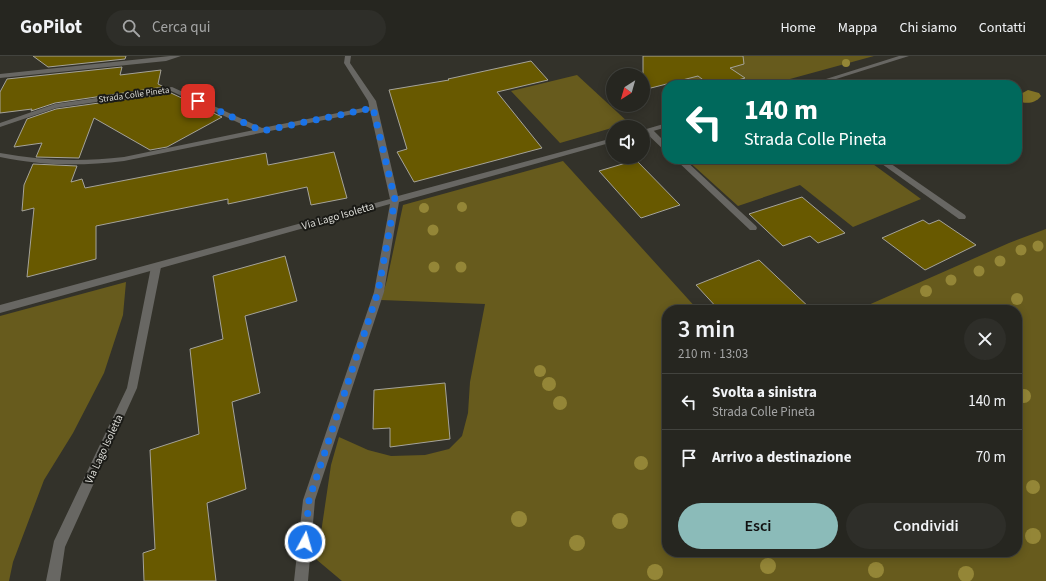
<!DOCTYPE html>
<html lang="it">
<meta charset="utf-8">
<style>
body{margin:0;font-family:"Source Sans 3",sans-serif;background:#2e2e29;color:#f1f3f6;height:100vh;display:flex;flex-direction:column;font-size:15px;white-space:nowrap}
*{box-sizing:border-box;margin:0}
p{font-size:13px;color:#a4a5a5}
.icon{flex:none;width:22px;height:22px;fill:none;stroke:currentColor;stroke-width:2;stroke-linecap:round;stroke-linejoin:round}
.map{position:relative;flex:1;overflow:hidden}
.drawer{position:absolute;left:662px;top:249px;width:360px;height:252px;display:flex;flex-direction:column;background:#262620;border-radius:16px;box-shadow:0 2px 10px #0003,0 0 0 1px #42433e}
.drawer>*{flex:none}
.hud{position:absolute;left:662px;top:24px;width:360px;height:84px;border-radius:16px;box-shadow:0 2px 10px #0003,0 0 0 1px #42433e;background:#00695c;color:#fff;overflow:hidden}
.needle{width:26px;rotate:217deg}
.fabs{position:absolute;left:606px;top:12px;display:grid;gap:8px}
.fabs a{display:grid;place-items:center;width:44px;height:44px;border-radius:50%;background:#262620;box-shadow:0 2px 10px #0003,0 0 0 1px #42433e;font-size:20px}
.pin{position:absolute;display:grid;place-items:center;width:34px;height:34px;color:#fff;margin:-17px;border-radius:8px;box-shadow:0 2px 6px #0006}
.me{position:absolute;width:44px;margin:-22px;rotate:6deg;stroke-linejoin:round;filter:drop-shadow(0 0 3px #0008)}
.turn{display:flex;align-items:center;gap:14px;height:84px;padding:0 16px;font-size:18px}
.turn .icon{width:52px;height:52px;stroke-width:2.5}
.turn b{display:block;font-size:28px;line-height:34px}
.round{display:grid;place-items:center;flex:none;width:42px;height:42px;border-radius:21px;background:#2e2e29}
.overview{display:flex;align-items:center;justify-content:space-between;height:68px;padding:0 16px}
h1{font-size:24px;font-weight:600;line-height:30px}
.button{display:flex;gap:8px;margin-top:auto;padding:8px 16px}
.button a{flex:1;height:46px;border-radius:24px;background:#8bbbb9;color:#111;font-size:16px;font-weight:600;line-height:46px;text-align:center}
.button a+a{background:#2e2e29;color:#f1f3f6}
ul{padding:0;list-style:none}
li{display:flex;align-items:center;gap:12px;height:56px;padding:0 16px;border-top:1px solid #42433e}
li div{flex:1}
li b{display:block;font-size:15px}
li em{font-style:normal}
header{display:flex;align-items:center;gap:24px;box-sizing:border-box;height:56px;padding:0 20px;background:#262620;border-bottom:1px solid #42433e}
header strong{font-size:19px}
nav{display:flex;gap:22px;margin-inline-start:auto;font-size:14px}
.search{width:280px;height:36px;background:#2e2e29;display:flex;align-items:center;gap:10px;box-sizing:border-box;padding:0 14px;border-radius:22px;color:#a4a5a5;font-size:15px}
.map>svg:first-child{display:block}
.green{fill:#675b1d}
.water{fill:#827326}
.building{fill:#685900;stroke:#a5a39a}
.lines{fill:none;stroke-linecap:round;stroke-linejoin:round}
.service{fill:#686763;fill-rule:evenodd}
.minor{fill:#686763;fill-rule:evenodd}
.tree{fill:#948637}
.route{stroke:#1a73e8;stroke-width:7;stroke-dasharray:0 12.6}
.labels{text-anchor:middle;dominant-baseline:central;stroke-width:4;stroke-linejoin:round;paint-order:stroke}
.far-street-label{font-size:9px;fill:#dcdcd7;stroke:#1a1a16}
.street-label{font-size:11px;fill:#dcdcd7;stroke:#1a1a16}
</style>
<header>
<strong>GoPilot</strong>
<div class="search"><svg class="icon" aria-label="search" viewBox="0 0 24 24"><circle cx="10" cy="10" r="6"/><path d="M15 15l6 6"/></svg>Cerca qui</div>
<nav><a>Home</a><a>Mappa</a><a>Chi siamo</a><a>Contatti</a></nav>
</header>
<div class="map">
<svg width="1046" height="525" viewBox="0 0 1046 525">
<rect width="100%" height="100%" fill="#33322a"/>
<!-- green -->
<path class="green" d="M655,0H874L768,29H693Z
M577,19L629,67L560,87L511,35Z
M686,103H866L921,143L853,171L800,129L738,150Z
M563,105L698,254H667V496H1017V254H857L1009,187L1046,173V525H342L317,504L331,409L339,381L368,394L391,400L425,399L449,393L462,380L468,357L470,326L485,248L381,244L387,224L403,149Z
M126,226L123,259L104,317L73,377L44,424L13,506L9,525H0V260Z"/>
<!-- water -->
<path class="water" d="M1028,34L1039,37L1041,40C1035,48 1026,48 1017,45V40Z"/>
<!-- building -->
<path class="building" d="M33,0H126L125,3L48,11Z
M643,0H743L744,8L730,12L745,22L721,29H710L698,20L643,34Z
M531,5L548,24L497,36L542,92L414,126L397,96L407,93L389,34L449,24L448,23Z
M122,11L120,19L161,14L158,28L164,31L55,47L31,55L32,53L0,57V36L7,23Z
M171,37L222,61L167,91L150,94L94,62L79,102L36,101L42,87L14,91L27,63L56,53Z
M334,96L347,142L311,149L307,131L228,148V143L96,170V203L27,221L34,152L22,155L24,129L33,108L77,110L71,126L82,123L85,132L266,97L268,109Z
M636,104L680,149L641,162L599,115Z
M802,141L845,177L818,187L810,180L783,190L749,158Z
M923,164L929,168L939,164L976,189L925,214L882,182Z
M285,200L297,245L245,260L260,337L232,346L246,433L207,447L216,525H144L143,497L155,493L150,394L199,378L190,293L223,283L213,220Z
M759,204L812,254H719L696,229Z
M445,327L450,383L390,391V372L373,373L374,334Z"/>
<g class="lines">
<!-- service -->
<path class="service" d="M172,31L262,72L373,50L377,52L373,54L124,105C82,110 42,110 0,101V97C42,105 82,106 124,101L254,74L171,35L56,52L0,71V67L55,48Z
M646,73H652L667,88V94H664L646,77Z
M675,103H684L756,170L757,172L756,174H750Z
M875,103H884L965,159L966,161L965,163H959Z
M156,208L161,211L137,332L65,491L60,525H46L54,485L127,332L151,211Z"/>
<!-- minor -->
<path class="minor" d="M170,0H181L166,5L0,22V18Z
M345,0H351L350,7L376,45L398,140L613,82V86L399,146L384,236L315,444L308,525H294L303,444L374,236L390,148L0,257V249L390,143L368,45L344,7Z
M899,0H909L817,29H807Z
M667,67V71L643,78V74Z"/>
</g>
<!-- trees -->
<g class="tree">
<circle cx="846" cy="7" r="4"/>
<circle cx="462" cy="151" r="5"/>
<circle cx="424" cy="152" r="5"/>
<circle cx="433" cy="174" r="5.5"/>
<circle cx="1038" cy="190" r="5.5"/>
<circle cx="1021" cy="194" r="5.5"/>
<circle cx="1000" cy="205" r="5.5"/>
<circle cx="434" cy="211" r="5.5"/>
<circle cx="461" cy="211" r="5.5"/>
<circle cx="979" cy="215" r="5.5"/>
<circle cx="951" cy="224" r="5.5"/>
<circle cx="926" cy="235" r="6"/>
<circle cx="1017" cy="243" r="6"/>
<circle cx="540" cy="315" r="6"/>
<circle cx="549" cy="328" r="7"/>
<circle cx="1024" cy="340" r="7"/>
<circle cx="560" cy="347" r="7"/>
<circle cx="641" cy="407" r="7"/>
<circle cx="1033" cy="431" r="7"/>
<circle cx="519" cy="463" r="8"/>
<circle cx="620" cy="465" r="8"/>
<circle cx="1033" cy="480" r="8"/>
<circle cx="577" cy="487" r="8"/>
<circle cx="768" cy="510" r="8"/>
<circle cx="876" cy="514" r="8"/>
<circle cx="655" cy="516" r="8"/>
<circle cx="966" cy="518" r="8"/>
</g>
<g class="lines">
<!-- route -->
<path class="route" d="M198,45L262,75L373,52L395,144L378,236L309,444L305,486"/>
</g>
<g class="labels">
<!-- far-street labels -->
<g class="far-street-label">
<text transform="translate(134 39) rotate(-8)">Strada Colle Pineta</text>
</g>
<!-- street labels -->
<g class="street-label">
<text transform="translate(338 160) rotate(-16)">Via Lago Isoletta</text>
<text transform="translate(104 393) rotate(-65)">Via Lago Isoletta</text>
</g>
</g>
</svg>
<div class="fabs">
<a><svg class="needle" viewBox="-14 -14 28 28"><path d="M0-13l5 13h-10z" fill="#e53935"/><path d="M0 13l5-13h-10z" fill="#a4a5a5"/></svg></a>
<a><svg class="icon" aria-label="sound" viewBox="0 0 24 24"><path d="M4 9h4l5-4v14l-5-4H4zM17 9q2 3 0 6"/></svg></a>
</div>
<div class="pin" style="left:198px;top:45px;background:#d93025"><svg class="icon" aria-label="arrive" viewBox="0 0 24 24"><path d="M6 21V4h12l-3 4 3 4H6"/></svg></div>
<svg class="me" style="left:305px;top:486px" viewBox="-20 -20 40 40"><circle r="17" fill="#1a73e8" stroke="#fff" stroke-width="3"/><path d="M0-11L8 9 0 5-8 9z" fill="#fff"/></svg>
<div class="hud">
<div class="turn"><svg class="icon" aria-label="left" viewBox="0 0 24 24"><path d="M17 20v-9H6M10 6l-5 5 5 5"/></svg><div><b>140 m</b>Strada Colle Pineta</div></div>
</div>
<section class="drawer">
<div class="overview"><div><h1>3 min</h1><p>210 m · 13:03</p></div><a class="round"><svg class="icon" aria-label="close" viewBox="0 0 24 24"><path d="M6 6l12 12M18 6L6 18"/></svg></a></div>
<ul>
<li><svg class="icon" aria-label="left" viewBox="0 0 24 24"><path d="M17 20v-9H6M10 6l-5 5 5 5"/></svg><div><b>Svolta a sinistra</b><p>Strada Colle Pineta</p></div><em>140 m</em></li>
<li><svg class="icon" aria-label="arrive" viewBox="0 0 24 24"><path d="M6 21V4h12l-3 4 3 4H6"/></svg><div><b>Arrivo a destinazione</b></div><em>70 m</em></li>
</ul>
<div class="button"><a>Esci</a><a>Condividi</a></div>
</section>
</div>
